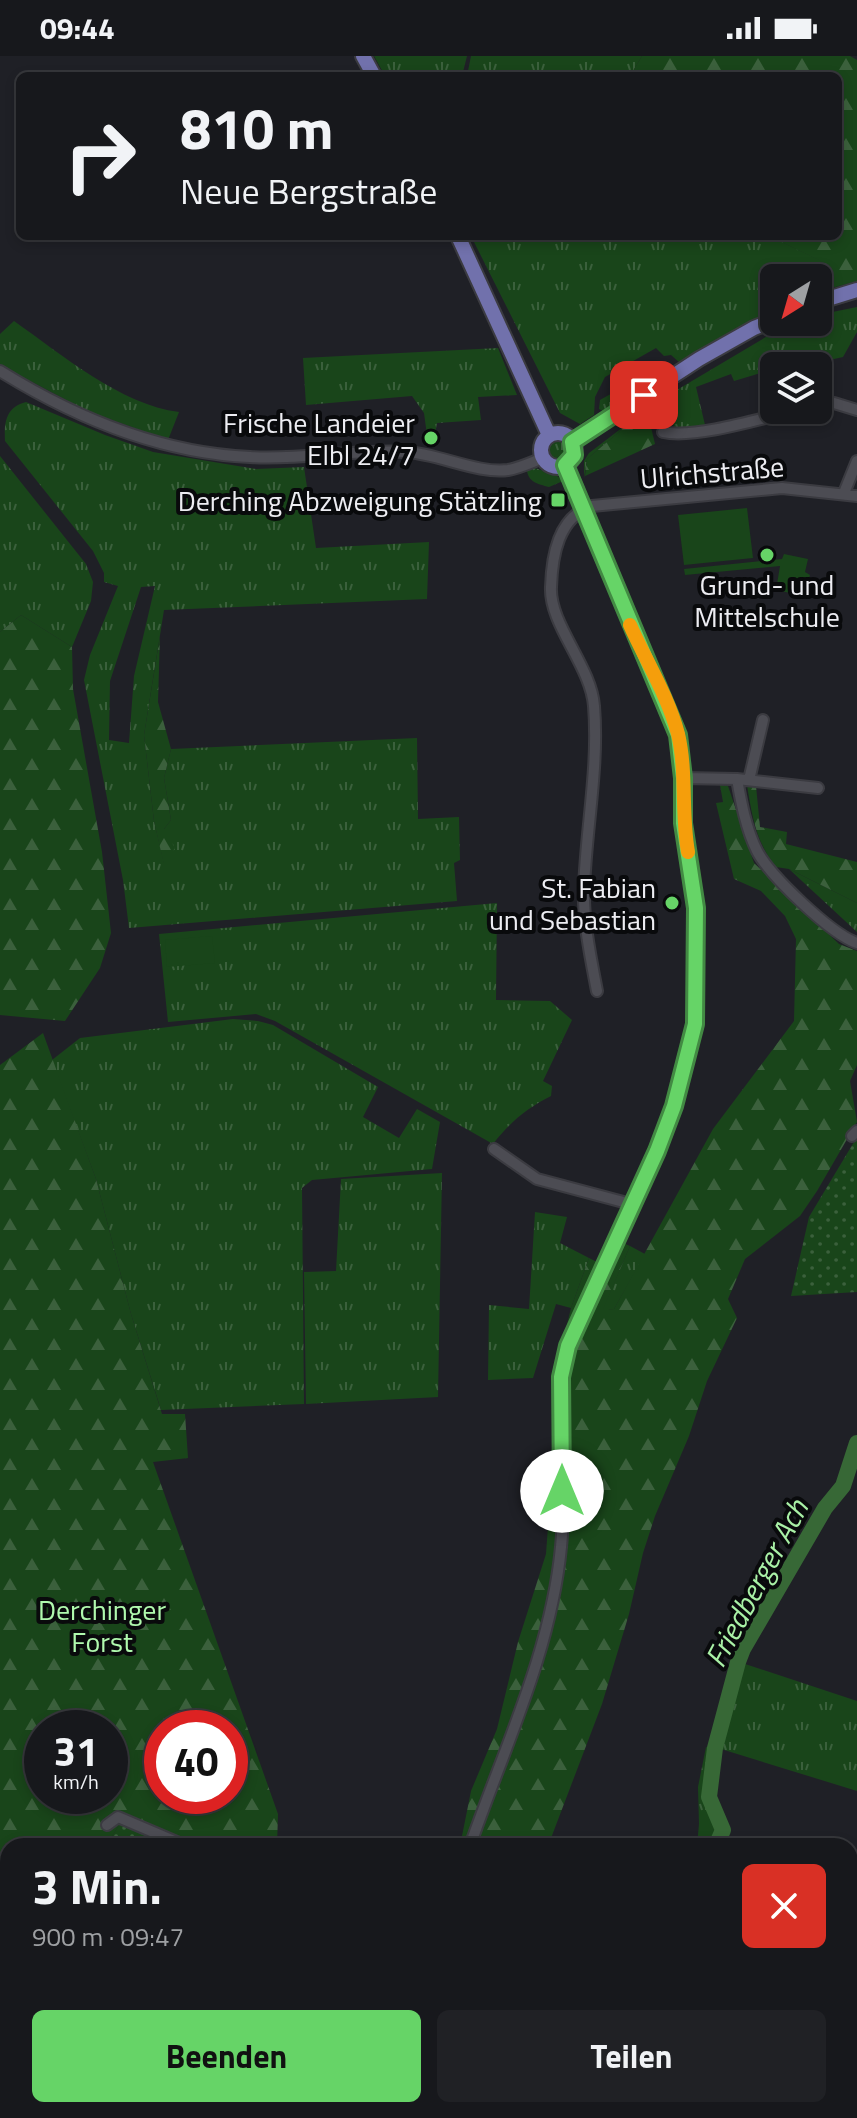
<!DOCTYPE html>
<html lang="de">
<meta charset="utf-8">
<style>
body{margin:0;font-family:"Titillium Web",sans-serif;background:#202125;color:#f1f3f6;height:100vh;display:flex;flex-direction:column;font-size:30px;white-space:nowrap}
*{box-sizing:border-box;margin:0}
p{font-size:26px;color:#9ea0a3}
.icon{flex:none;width:44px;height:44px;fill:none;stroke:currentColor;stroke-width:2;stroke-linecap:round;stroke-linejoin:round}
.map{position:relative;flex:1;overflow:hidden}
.drawer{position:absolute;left:0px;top:1782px;width:858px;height:280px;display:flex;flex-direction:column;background:#17181c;border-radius:24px 24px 0 0;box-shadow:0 4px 12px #0003,0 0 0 2px #36373b}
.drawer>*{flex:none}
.hud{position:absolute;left:16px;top:16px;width:826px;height:168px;border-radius:12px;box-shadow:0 4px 12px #0003,0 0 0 2px #36373b;background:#17181c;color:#f1f3f6;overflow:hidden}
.needle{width:52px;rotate:217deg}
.fabs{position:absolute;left:760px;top:208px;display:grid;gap:16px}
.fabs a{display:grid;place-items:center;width:72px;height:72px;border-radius:12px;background:#17181c;box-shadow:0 4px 12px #0003,0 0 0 2px #36373b;font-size:40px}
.speed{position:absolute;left:24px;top:1654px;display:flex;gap:16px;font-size:40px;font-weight:700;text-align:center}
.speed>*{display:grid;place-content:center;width:104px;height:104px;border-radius:50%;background:#17181c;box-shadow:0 4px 12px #0003,0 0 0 2px #36373b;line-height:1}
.speed small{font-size:20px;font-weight:400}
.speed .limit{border:12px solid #d22;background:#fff;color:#111}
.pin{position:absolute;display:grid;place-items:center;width:68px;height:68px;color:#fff;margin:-34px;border-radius:16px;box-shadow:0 4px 12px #0006}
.me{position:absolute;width:88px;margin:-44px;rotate:0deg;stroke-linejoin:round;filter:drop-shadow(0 0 6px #0008)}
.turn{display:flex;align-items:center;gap:28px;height:168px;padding:0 32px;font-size:36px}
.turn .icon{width:104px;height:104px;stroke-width:2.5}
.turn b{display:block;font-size:56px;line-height:68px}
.round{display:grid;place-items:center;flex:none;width:84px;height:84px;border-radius:12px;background:#202125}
.overview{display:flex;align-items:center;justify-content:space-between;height:136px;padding:0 32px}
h1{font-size:48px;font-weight:700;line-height:60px}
.primary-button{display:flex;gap:16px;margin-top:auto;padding:16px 32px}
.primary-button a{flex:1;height:92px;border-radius:12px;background:#66d467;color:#111;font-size:32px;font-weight:700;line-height:92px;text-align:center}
.primary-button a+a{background:#202125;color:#f1f3f6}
.status{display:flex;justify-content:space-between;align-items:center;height:56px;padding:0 40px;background:#17181c;direction:ltr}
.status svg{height:22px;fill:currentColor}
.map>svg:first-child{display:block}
.grass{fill:url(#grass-tufts);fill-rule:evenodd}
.forest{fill:url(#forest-firs);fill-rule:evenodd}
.park{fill:#19451a}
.garden{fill:url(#garden-dots)}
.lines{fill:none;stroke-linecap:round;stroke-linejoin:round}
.river{stroke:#376836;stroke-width:16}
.minor-casing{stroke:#3b3b41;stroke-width:14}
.major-casing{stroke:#3b3b41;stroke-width:18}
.minor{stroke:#4c4c53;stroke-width:10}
.major{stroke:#7171ac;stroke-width:14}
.route-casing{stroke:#428a43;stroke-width:20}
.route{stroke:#66d467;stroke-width:14}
.slow{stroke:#f59e0b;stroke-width:14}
.poi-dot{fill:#66d467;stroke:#090a0c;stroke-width:3}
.labels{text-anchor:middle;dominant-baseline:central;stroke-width:8;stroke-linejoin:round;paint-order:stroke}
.poi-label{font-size:28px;fill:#ededf2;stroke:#090a0c;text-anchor:end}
.street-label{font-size:28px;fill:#ededf2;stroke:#090a0c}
.park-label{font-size:28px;fill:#b0f9ae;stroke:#090a0c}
.water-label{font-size:30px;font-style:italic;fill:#a9f1a6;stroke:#090a0c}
</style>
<div class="status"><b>09:44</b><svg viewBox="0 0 49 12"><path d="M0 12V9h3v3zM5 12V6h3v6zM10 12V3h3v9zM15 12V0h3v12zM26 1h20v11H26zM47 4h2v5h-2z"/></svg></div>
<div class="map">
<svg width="857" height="2062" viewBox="0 0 857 2062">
<defs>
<pattern id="grass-tufts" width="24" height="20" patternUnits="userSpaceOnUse" patternTransform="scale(2)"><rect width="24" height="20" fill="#19451a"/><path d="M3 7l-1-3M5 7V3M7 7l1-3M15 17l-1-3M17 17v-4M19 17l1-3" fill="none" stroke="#3b603c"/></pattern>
<pattern id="forest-firs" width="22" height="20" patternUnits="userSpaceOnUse" patternTransform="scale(2)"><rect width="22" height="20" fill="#19451a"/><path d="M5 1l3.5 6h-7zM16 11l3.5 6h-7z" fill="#3b603c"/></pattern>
<pattern id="garden-dots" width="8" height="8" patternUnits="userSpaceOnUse" patternTransform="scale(2)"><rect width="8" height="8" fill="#19451a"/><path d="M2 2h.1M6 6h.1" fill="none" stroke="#3b603c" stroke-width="1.8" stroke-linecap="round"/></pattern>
</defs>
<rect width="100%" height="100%" fill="#1f2026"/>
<!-- grass -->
<path class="grass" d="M374,0H467L462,20H385Z
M471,0H642L630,20H467Z
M471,180H769L830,209L809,222H774V253L679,306L671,299L664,300L656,292L605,321L595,341L594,359L580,368L560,357Z
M857,251V276L843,301L802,310H774V313L734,325L731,318L696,331L705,369L675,374L665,341L776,275L799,266H818V259Z
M14,265C61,298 121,349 179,356L168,384L87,355L0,309V278Z
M498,292L517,339L478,341L481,364L437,367L435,378L427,379L424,357L412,340L306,349L303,302Z
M666,307H670L671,313L603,355L599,353L600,344Z
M660,343L668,366L662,365L652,373L650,367L632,365L587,403L584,422V405L589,397Z
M26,346L105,379L153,396L256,413L304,411L316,492L429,486L427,543L164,554L144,679L154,765L164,807V773L171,764L164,722L171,693L417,682L418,763L459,761L460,804L454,807L457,845L129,872L123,824L84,624L90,599L118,530L104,526V517L93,495L5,385C4,366 6,351 26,346ZM155,530L134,620L129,687L109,684L110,625L141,531Z
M546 394a12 12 0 1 1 24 0a12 12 0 1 1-24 0Z
M0,400L86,508L93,526L91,545L72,591L21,559L0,576Z
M535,412L556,419L563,425L549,431C538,428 528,426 527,414Z
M789,813L857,847V876Z
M497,847L496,944L550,945L572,964L543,1025L552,1030L551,1040C527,1052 509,1067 493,1088L275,965L256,958L168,966L159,878Z
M233,963L258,965L273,969L378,1031L363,1061L399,1082L417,1053L440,1066L432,1113L312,1124L302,1132L304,1348L161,1354L131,1258L96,1123L52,1004L80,982Z
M442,1117L438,1341L306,1348L304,1216L336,1215L341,1123Z
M535,1156L567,1161L560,1187L589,1202L571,1252L556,1248L533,1322L488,1324L489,1249L529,1253Z
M630,1190L645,1198L614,1253L602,1255Z
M742,1607L857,1645V1735L721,1693Z
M706,1691L710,1692L704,1740L718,1773L711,1790H697L699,1768L698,1731Z
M676,2054H737L739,2062H676Z"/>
<!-- forest -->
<path class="forest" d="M642,0H850L857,4V225L818,236V222H809L829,209L769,180H838V20H630Z
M641,361L650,367L655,388L585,420L587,403L632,365Z
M21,559L72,591L73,633L102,796L111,877L100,912L65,965L0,959V576Z
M160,580L158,646L171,693L164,722L171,764L164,773L175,792L164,809L154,765L144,679Z
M720,729L728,730L754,807L839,888L857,895V1009L850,1025L857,1066L817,1135L800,1160L745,1203L728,1243L737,1262L707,1325L689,1380L655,1460L643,1497L629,1558L602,1648L548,1790H460L471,1735L497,1673L518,1586L546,1498L551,1430L568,1424V1324L559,1302L571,1252L589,1202L599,1207L613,1205L623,1187L630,1190L603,1254L614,1253L713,1073L794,965L796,883L785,860L761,835L734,823L716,747L723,746Z
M747,729L756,730L760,771L787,776L786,788L857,806V847L789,813L776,811C756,786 752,760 747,729Z
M43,977L96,1123L131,1258L162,1358H185L188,1402L153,1406L278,1758L277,1790H195L124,1761L106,1790H8V2054H265L276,2062H0V1009ZM42,1672H110V1740H42ZM162,1672H230V1740H162Z
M302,2054H408L406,2062H279Z"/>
<!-- park -->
<path class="park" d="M747,452L753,502L684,509L678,459Z
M784,498L808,503L805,516L810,519L808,526L803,527L800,539L776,534L780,510L685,519L684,513L782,503Z
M212,880L215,907L167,911L165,884Z"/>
<!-- garden -->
<path class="garden" d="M857,1081V1236L791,1240L809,1161Z
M124,1761L195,1790H106Z"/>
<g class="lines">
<!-- river -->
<path class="river" d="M716,1790L723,1774L709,1741L715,1692L738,1606L743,1593L825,1452L843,1430L857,1387
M743,2054L744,2062"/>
<defs>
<path id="minor" d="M0,315C74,361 161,397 250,401C302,404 355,393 407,396C439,398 478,418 508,414C520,412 532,406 543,402
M818,349L834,347L857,354
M663,376C695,383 763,362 797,354
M844,437L857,405
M683,722L737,723L818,732
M737,723C741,746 746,773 757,795C770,820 831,878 857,887
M749,724L763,664
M597,935C591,903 583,866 584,833C586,772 599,711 594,650C591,610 549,568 551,531C552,500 558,461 592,450L782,432L857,440
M852,1080L857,1075
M494,1093L537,1123L631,1148
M107,1769L118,1761L186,1790
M470,1790C504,1692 551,1596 561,1491C568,1424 554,1356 568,1290L657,1095L674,1050L695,968L696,852L683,767V722L678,679L565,409
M636,2054L649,2062
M413,2062L414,2054"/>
<path id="major" d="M363,0L374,20
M458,180L549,379
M818,246L857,234
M541 394a17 17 0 1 1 34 0a17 17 0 1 1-34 0Z
M572,386L699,303L754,272L774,264"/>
</defs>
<!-- minor casing -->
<use href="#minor" class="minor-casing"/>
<!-- major casing -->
<use href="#major" class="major-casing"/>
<!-- minor -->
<use href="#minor" class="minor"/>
<!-- major -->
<use href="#major" class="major"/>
</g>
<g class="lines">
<defs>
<path id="route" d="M562,1435L561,1321L568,1290L657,1095L674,1050L695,968L696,852L683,767V722L678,679L565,409L574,399L572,386L644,339"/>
</defs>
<!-- route casing -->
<use href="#route" class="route-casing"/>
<!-- route -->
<use href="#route" class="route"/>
<!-- slow -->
<path class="slow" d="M630,569C646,605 668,640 678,678C687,716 681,757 688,796"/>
</g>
<!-- markers -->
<g class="poi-dot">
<circle cx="431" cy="382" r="8"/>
<rect x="550" y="436" width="16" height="16" rx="4"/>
<circle cx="767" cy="499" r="8"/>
<circle cx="672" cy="847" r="8"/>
</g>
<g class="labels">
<!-- poi labels -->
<g class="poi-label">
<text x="415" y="366">Frische Landeier<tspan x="415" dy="32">Elbl 24/7</tspan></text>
<text x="542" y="444">Derching Abzweigung Stätzling</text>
<text x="767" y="528" text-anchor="middle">Grund- und<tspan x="767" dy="32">Mittelschule</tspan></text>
<text x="656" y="831">St. Fabian<tspan x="656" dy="32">und Sebastian</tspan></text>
</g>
<!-- street labels -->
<g class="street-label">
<text transform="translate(712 416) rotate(-5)">Ulrichstraße</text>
</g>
<!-- park labels -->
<g class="park-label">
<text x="102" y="1553">Derchinger<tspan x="102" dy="32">Forst</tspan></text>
</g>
<!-- water labels -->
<g class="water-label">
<text transform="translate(756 1527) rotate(-62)">Friedberger Ach</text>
</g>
</g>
</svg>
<div class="fabs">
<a><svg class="needle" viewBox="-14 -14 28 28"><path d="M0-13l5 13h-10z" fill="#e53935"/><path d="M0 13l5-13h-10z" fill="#9ea0a3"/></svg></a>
<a><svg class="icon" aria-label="layers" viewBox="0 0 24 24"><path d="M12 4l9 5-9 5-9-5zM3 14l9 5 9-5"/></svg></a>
</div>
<div class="speed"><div>31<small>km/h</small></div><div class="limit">40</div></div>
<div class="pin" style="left:644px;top:339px;background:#d93025"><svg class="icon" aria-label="arrive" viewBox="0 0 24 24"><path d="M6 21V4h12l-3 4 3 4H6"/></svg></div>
<svg class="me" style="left:562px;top:1435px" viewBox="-20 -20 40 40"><circle r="19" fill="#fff"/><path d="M0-13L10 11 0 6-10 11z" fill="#66d467"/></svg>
<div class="hud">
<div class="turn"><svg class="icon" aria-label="right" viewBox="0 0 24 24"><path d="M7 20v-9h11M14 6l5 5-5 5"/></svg><div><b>810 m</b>Neue Bergstraße</div></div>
</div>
<section class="drawer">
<div class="overview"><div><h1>3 Min.</h1><p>900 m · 09:47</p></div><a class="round" style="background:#d93025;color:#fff"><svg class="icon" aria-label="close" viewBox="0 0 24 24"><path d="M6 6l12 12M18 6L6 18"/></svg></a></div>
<div class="primary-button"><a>Beenden</a><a>Teilen</a></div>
</section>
</div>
